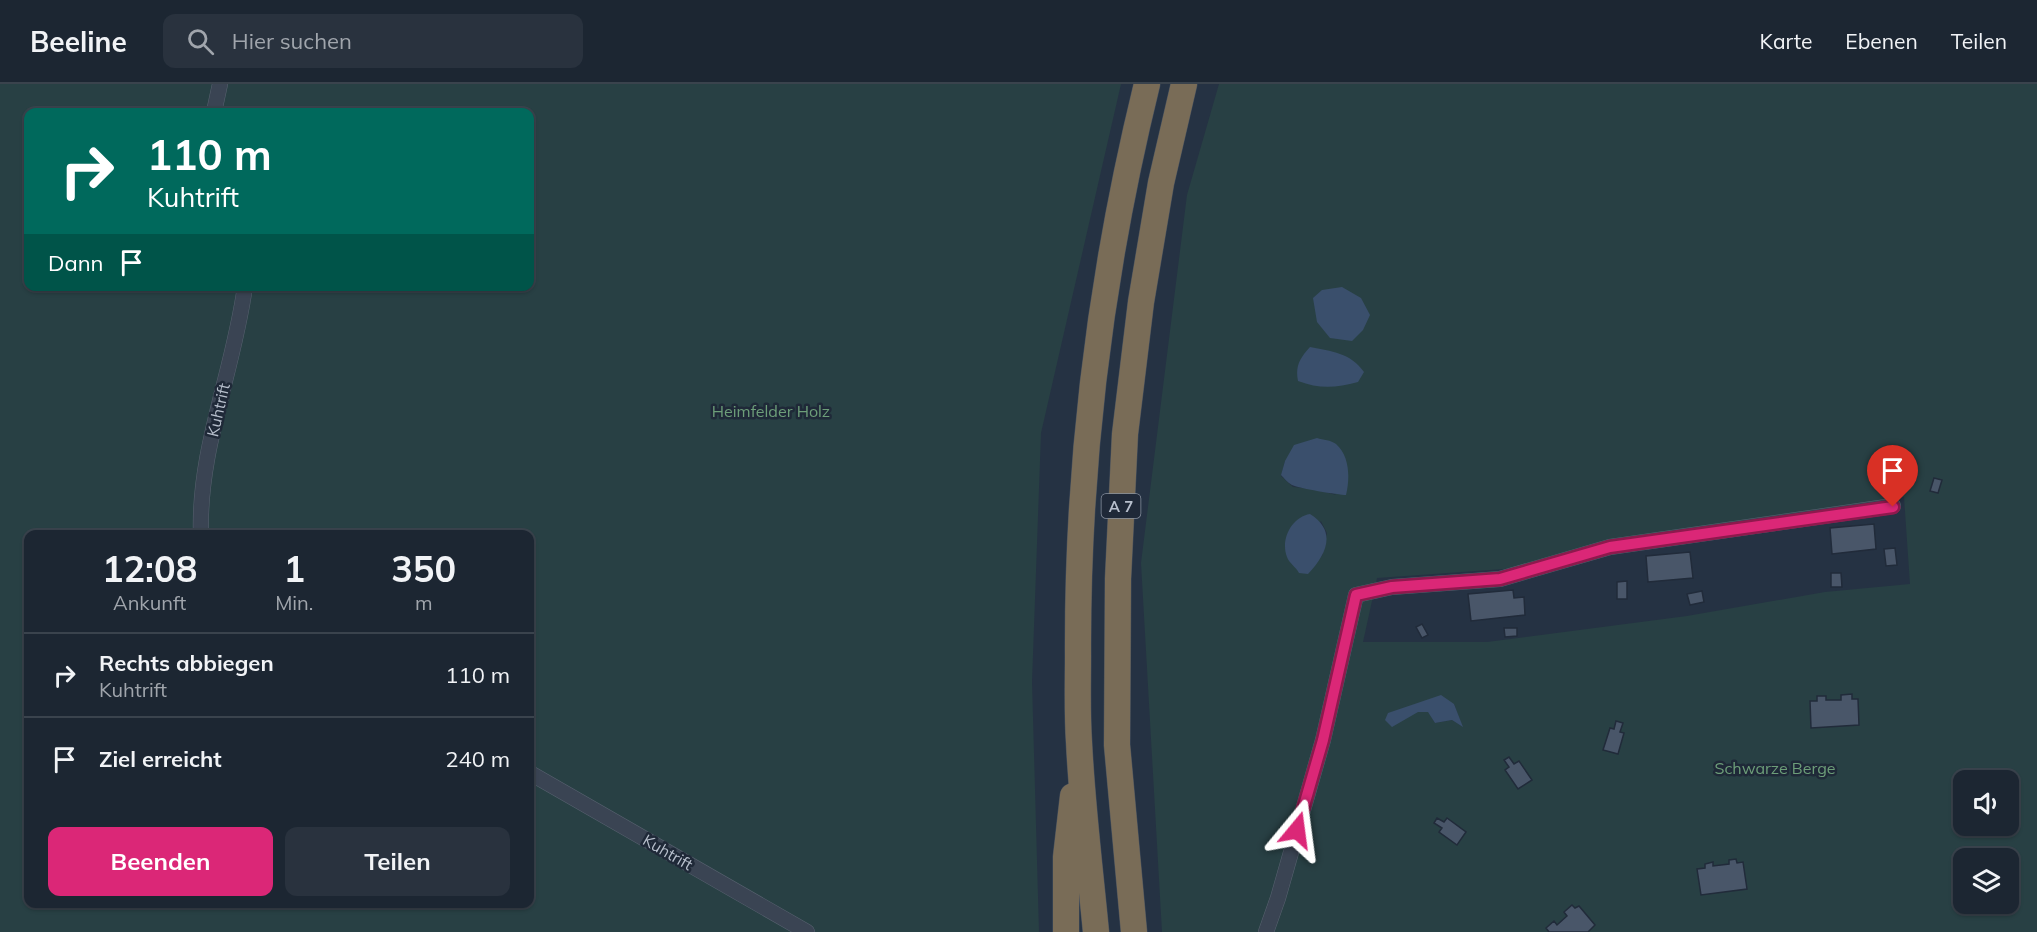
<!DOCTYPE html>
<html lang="de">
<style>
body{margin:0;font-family:Mulish,sans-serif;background:#29323e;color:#f1f3f6;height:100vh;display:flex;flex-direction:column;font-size:22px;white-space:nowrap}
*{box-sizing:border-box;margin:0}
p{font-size:20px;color:#a0a5ac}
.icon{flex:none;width:33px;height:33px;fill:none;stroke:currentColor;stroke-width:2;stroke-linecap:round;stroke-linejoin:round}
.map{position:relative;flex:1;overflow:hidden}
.sheet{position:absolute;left:24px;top:446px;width:510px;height:378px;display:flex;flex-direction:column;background:#1c2632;border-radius:12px;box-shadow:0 2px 4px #0004,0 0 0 2px #3a434d}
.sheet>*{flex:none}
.hud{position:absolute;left:24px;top:24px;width:510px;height:183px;border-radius:12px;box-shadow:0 2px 4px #0004,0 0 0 2px #3a434d;background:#00695c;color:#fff;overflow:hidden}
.tools{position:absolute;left:1953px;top:686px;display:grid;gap:12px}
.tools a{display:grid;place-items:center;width:66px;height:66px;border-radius:12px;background:#1c2632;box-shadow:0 2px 4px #0004,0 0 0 2px #3a434d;font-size:30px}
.pin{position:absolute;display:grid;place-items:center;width:51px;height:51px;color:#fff;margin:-62px -26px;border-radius:50% 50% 50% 0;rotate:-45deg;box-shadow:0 0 6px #0007}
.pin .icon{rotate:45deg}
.me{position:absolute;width:66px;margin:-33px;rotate:16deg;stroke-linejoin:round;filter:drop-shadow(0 0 4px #0008)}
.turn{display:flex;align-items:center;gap:21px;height:126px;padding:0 24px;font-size:27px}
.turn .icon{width:78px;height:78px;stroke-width:2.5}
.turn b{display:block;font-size:42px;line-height:51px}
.then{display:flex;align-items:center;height:57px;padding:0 24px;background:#0003;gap:12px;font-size:22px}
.eta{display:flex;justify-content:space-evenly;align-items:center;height:102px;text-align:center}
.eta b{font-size:36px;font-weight:700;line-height:42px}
.action{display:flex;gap:12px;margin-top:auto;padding:12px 24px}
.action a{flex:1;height:69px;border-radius:12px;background:#db2777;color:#fff;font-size:24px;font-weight:700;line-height:69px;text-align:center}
.action a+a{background:#29323e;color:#f1f3f6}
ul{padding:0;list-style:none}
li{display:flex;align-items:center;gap:18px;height:84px;padding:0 24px;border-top:2px solid #3a434d}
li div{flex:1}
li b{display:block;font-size:22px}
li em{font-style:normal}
header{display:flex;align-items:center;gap:36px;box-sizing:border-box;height:84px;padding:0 30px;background:#1c2632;border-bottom:2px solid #3a434d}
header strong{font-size:28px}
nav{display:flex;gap:33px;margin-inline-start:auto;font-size:21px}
.search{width:420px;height:54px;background:#29323e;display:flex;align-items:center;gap:15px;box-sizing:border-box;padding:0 21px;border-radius:12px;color:#a0a5ac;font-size:22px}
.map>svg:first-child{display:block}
.green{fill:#284044;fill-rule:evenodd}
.water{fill:#3a4f6c}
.building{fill:#495669;stroke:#212b3a;stroke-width:1.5}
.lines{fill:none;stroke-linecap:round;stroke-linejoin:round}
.minor-casing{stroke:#586270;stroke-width:16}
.motorway-casing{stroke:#454f5d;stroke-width:27}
.minor{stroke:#3a4453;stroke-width:15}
.motorway{stroke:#796c57;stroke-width:26}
.route-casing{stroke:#8e194d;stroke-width:15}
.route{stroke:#db2777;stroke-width:10}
.labels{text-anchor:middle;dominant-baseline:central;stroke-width:5;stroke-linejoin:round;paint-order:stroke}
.shield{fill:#1f2938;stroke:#8992a0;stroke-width:1.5}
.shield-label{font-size:15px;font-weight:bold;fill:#b7bfcc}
.street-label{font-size:16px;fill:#b7bfcc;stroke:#1f2938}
.park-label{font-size:16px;fill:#6d9e79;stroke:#1f2938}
</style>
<header>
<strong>Beeline</strong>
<div class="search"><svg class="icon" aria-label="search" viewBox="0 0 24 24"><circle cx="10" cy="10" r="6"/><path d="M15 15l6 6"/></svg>Hier suchen</div>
<nav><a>Karte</a><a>Ebenen</a><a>Teilen</a></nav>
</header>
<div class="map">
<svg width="2037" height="848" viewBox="0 0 2037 848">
<rect width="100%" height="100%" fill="#253243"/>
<!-- green -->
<path class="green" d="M0,0H1121L1041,349L1032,598L1039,848H0ZM28,28H530V202H28ZM28,450H530V819H28Z
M1219,0H2037V848H1162L1141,479L1187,111ZM1285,377L1336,411L1314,405L1293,403L1281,392ZM1904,413L1910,500L1825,508L1687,532L1487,558H1363L1377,494L1518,484L1597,460ZM1321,437L1327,449L1322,472L1296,483L1287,473ZM1454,620L1462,642L1452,636L1435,639L1429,628H1418ZM1964,696H2008V741H1964ZM1964,774H2008V819H1964Z"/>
<!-- water -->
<path class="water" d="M1342,203L1361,214L1370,231L1363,246L1352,257L1330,254L1317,238L1313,214L1322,206Z
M1310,263C1331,267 1351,269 1364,288L1358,298C1336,304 1319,305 1298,297C1295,282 1300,274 1310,263Z
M1317,354C1323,356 1331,356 1336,360C1350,372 1350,395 1346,411C1339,411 1297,404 1292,401C1288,399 1284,394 1281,391L1285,377L1294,361Z
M1310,430C1337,447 1327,470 1308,490L1299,489C1296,483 1289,479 1287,473C1280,455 1292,433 1310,430Z
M1441,611L1454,620L1463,643L1452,636L1435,639L1428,628H1418L1392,643L1385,636L1388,629Z"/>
<!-- building -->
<path class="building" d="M1934,394L1942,396L1938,409L1930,407Z
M1874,440L1876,465L1832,470L1830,444Z
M1895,464L1897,481L1886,482L1884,465Z
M1690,468L1693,494L1648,498L1646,472Z
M1831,489H1841L1842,503H1831Z
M1627,497V515H1617V498Z
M1513,506L1514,514L1524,513L1525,531L1471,537L1468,510Z
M1702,507L1704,518L1690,521L1687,510Z
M1422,540L1428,551L1422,554L1416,543Z
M1504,544H1517V552L1505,553Z
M1852,610V615H1858L1859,641L1811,644L1810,617H1817V612H1826V616H1841V611Z
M1616,637L1623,639L1620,648L1624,649L1618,670L1603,666L1610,644L1614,645Z
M1509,673L1514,680L1519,677L1532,696L1518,705L1505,686L1509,683L1504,676Z
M1437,734L1444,738L1447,734L1466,748L1457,761L1439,748L1442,744L1434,739Z
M1736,775L1737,779L1743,778L1747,805L1701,811L1697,785L1705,784V780L1713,778V782L1729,780V776Z
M1572,821L1575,824L1579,822L1595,841L1588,848H1549L1546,844L1554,837L1557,841L1567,832L1564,828Z"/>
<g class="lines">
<defs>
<path id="minor" d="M214,28L220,0
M201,450C198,365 234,286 245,202
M530,689L807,848
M1266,848L1278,814L1323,656L1356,511L1392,503L1500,495L1610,463L1893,422"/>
<path id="motorway" d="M1066,848V773L1073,712
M1096,848C1090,785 1082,721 1079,658C1077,629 1078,600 1078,572C1077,379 1101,187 1147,0
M1134,848L1117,661L1118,495L1125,350L1141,218L1161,99L1184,0"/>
</defs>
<!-- minor casing -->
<use href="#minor" class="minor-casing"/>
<!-- motorway casing -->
<use href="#motorway" class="motorway-casing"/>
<!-- minor -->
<use href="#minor" class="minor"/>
<!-- motorway -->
<use href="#motorway" class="motorway"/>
</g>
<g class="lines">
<defs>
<path id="route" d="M1297,746L1323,656L1356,511L1392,503L1500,495L1610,463L1893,423"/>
</defs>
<!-- route casing -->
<use href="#route" class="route-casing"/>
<!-- route -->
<use href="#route" class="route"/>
</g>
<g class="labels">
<!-- shield labels -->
<rect class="shield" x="1101.5" y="410" width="39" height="24" rx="4.5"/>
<g class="shield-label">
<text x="1121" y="422">A 7</text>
</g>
<!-- street labels -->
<g class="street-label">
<text transform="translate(218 326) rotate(-77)">Kuhtrift</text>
<text transform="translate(668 768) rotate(30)">Kuhtrift</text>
</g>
<!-- park labels -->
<g class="park-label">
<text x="771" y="327">Heimfelder Holz</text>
<text x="1775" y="684">Schwarze Berge</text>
</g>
</g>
</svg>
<div class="tools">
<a><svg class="icon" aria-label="sound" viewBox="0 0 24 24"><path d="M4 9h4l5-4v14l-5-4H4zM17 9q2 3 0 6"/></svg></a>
<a><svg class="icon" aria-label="layers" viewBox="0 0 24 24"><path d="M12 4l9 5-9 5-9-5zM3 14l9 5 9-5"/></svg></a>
</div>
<div class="pin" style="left:1893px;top:423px;background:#d93025"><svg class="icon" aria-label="arrive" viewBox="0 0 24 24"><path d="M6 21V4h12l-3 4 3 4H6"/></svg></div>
<svg class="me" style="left:1297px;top:746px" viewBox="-20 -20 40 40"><path d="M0-17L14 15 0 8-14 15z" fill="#db2777" stroke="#fff" stroke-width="4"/></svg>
<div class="hud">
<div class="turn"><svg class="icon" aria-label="right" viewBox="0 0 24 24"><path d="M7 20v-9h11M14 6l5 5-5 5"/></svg><div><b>110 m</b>Kuhtrift</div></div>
<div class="then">Dann<svg class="icon" aria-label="arrive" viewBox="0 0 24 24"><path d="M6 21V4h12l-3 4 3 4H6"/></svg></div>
</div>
<section class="sheet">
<div class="eta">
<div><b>12:08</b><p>Ankunft</p></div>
<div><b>1</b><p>Min.</p></div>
<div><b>350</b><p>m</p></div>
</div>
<ul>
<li><svg class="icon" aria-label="right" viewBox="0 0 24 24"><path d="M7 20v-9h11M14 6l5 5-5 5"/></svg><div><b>Rechts abbiegen</b><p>Kuhtrift</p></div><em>110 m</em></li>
<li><svg class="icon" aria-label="arrive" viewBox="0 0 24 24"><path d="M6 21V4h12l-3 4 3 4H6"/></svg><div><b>Ziel erreicht</b></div><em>240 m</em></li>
</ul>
<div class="action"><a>Beenden</a><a>Teilen</a></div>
</section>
</div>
